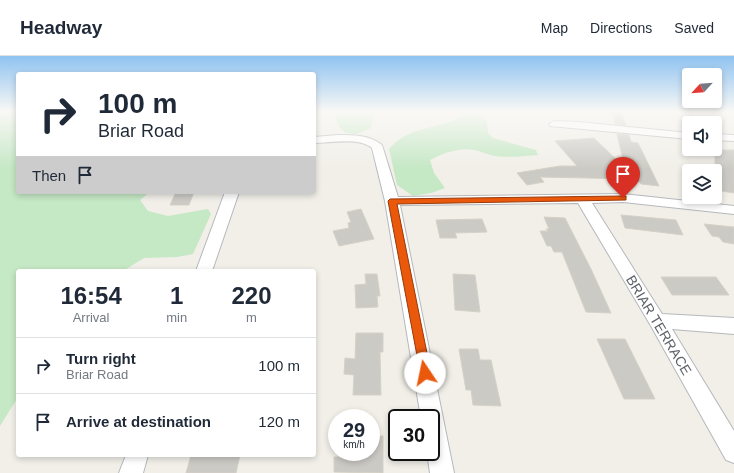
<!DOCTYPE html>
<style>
body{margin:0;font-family:Helvetica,sans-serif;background:#f6f6f7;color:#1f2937;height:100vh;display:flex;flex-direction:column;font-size:15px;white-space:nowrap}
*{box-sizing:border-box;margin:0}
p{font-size:13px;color:#747a83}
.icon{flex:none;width:22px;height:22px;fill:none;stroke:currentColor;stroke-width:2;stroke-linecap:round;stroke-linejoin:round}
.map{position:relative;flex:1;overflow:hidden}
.panel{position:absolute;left:16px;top:213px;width:300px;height:188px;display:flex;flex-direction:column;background:#fff;border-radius:4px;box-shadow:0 2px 6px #0003}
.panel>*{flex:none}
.guide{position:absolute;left:16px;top:16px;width:300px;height:122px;border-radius:4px;box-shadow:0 2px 6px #0003;background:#fff;color:#1f2937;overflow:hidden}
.needle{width:26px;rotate:244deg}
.tools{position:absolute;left:682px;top:12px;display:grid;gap:8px}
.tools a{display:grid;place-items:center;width:40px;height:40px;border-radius:4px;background:#fff;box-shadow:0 2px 6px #0003;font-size:20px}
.speed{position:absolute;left:328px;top:353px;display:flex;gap:8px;font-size:20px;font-weight:700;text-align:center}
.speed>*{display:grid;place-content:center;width:52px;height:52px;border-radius:50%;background:#fff;box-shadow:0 2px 6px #0003;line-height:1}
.speed small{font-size:10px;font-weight:400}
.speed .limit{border:2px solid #111;border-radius:6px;background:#fff;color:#111}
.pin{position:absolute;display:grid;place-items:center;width:34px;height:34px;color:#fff;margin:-41px -17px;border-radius:50% 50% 50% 0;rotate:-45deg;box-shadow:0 0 4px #0007}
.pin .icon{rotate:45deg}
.me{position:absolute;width:44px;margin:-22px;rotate:349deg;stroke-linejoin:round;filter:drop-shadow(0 0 3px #0008)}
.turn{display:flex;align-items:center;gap:14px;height:84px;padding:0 16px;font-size:18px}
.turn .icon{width:52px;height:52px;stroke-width:2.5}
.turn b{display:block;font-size:28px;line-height:34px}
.then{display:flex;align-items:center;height:38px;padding:0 16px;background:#0003;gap:8px;font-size:15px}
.eta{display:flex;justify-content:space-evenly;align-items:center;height:68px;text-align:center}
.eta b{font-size:24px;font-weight:600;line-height:28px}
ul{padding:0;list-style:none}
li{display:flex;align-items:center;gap:12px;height:56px;padding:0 16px;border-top:1px solid #e0e1e3}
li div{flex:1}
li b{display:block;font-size:15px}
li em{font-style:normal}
header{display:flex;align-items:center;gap:24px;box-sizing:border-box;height:56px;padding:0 20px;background:#fff;border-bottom:1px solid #e0e1e3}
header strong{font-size:19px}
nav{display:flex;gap:22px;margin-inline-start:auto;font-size:14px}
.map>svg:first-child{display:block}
.green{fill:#c5e8c5}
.building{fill:#cccac5;stroke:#d6d1c6}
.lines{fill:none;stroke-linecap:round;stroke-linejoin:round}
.minor-casing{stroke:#b5b8bc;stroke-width:2}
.minor{fill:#fff;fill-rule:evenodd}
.route{fill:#ea580c;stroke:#983908}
.labels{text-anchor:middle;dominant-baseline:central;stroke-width:3;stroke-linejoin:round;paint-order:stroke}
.street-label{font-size:14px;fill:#5f6368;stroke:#fff}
</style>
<header>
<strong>Headway</strong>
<nav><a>Map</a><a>Directions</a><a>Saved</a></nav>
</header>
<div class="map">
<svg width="734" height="417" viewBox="0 0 734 417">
<rect width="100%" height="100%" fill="#f1efe8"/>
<!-- green -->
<path class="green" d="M0,55H18V136H150L140,144L148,155L168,160L208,153L211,158L193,198L177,201L144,202L123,215H18V341L0,370Z
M332,55H374L371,72L357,78L346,77L340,72Z
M462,55H478L487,66L488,77L493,82L536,94L538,99C524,100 509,102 495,100C488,99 481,95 474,94C459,91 443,97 430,104L434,117L445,132L431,137L413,140L397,129L389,93C410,68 439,75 463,59Z"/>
<!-- building -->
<path class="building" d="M612,55H621L626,69L615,68Z
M617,78L629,79L631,86L638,87L659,130L641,128L640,126L633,125V123L540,121L544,126L527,129L517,117L560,110H577L555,85L594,82L625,112Z
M715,94H734V137L715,134Z
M176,136H194L189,149H170Z
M361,153L374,183L339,190L333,175L349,172L348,167L351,166L347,156Z
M621,159L676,164L683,179L625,172Z
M544,161L565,162L591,213L611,257L586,256L562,196H554L551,190H547L540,175H548L546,173H549Z
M482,163L487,176L455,177L457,182H440L436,164Z
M704,168L734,171V188L723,186L719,181L712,180Z
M365,218H377L380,240H377L378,251L356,252L355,229L366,228Z
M453,218L475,219L480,256L455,254Z
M661,221H716L729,239H672Z
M356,277H383V296H380L381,339H353L354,319L344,318L345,302L355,303Z
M597,283H625L655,343H624Z
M459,293H478L480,304H491L501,350L473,349L471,334H466Z
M371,380H383V417L334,416V401H348L349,396H371Z
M191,399H240L236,417H186Z"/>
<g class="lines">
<defs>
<path id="minor" d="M554,65L579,66L689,77V83L550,70L549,68Z
M715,78L734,79V85L715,84Z
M338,79C354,79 370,79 382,89L398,141L623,138L734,150V158L623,146L592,147L662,258L734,262V278L672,273L734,375V407L726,404L651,270L578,147L400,149L454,417H430L427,396H431V362H421L385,145L372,92C358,81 332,87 314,87V81Z
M225,136H239L212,215H196Z
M126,399H148L143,417H119Z"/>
</defs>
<!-- minor casing -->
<use href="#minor" class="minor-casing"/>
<!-- minor -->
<use href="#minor" class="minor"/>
</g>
<!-- sky -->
<linearGradient id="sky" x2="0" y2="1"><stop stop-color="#8fc3f1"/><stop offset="0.49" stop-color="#f9f8f5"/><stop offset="1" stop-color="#f9f8f5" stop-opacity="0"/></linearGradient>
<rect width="734" height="113" fill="url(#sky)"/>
<!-- route -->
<path class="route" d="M623,140H626V144L397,148L431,317L429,321L425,322L421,321L388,145L390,143Z"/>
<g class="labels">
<!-- street labels -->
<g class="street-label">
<text transform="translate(659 269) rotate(59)">BRIAR TERRACE</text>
</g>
</g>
</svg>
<div class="tools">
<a><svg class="needle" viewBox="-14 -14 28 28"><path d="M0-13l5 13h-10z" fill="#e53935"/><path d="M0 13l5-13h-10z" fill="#747a83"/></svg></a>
<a><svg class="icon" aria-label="sound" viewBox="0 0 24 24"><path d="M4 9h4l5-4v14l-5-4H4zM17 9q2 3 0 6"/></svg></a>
<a><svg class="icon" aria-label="layers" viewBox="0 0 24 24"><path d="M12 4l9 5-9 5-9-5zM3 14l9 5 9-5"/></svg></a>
</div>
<div class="speed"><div>29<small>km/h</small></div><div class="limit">30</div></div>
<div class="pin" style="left:623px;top:142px;background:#d93025"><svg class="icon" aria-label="arrive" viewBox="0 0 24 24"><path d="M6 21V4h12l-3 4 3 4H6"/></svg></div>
<svg class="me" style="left:425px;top:317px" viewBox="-20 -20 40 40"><circle r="19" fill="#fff"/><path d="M0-13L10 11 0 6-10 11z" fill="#ea580c"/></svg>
<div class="guide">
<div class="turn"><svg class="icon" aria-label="right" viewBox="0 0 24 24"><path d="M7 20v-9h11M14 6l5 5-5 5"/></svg><div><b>100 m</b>Briar Road</div></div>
<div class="then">Then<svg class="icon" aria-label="arrive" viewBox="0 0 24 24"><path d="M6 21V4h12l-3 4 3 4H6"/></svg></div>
</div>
<section class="panel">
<div class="eta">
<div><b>16:54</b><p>Arrival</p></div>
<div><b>1</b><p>min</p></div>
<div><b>220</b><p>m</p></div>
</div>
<ul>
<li><svg class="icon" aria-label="right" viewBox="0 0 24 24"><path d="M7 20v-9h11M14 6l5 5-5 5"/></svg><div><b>Turn right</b><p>Briar Road</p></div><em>100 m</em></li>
<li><svg class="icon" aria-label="arrive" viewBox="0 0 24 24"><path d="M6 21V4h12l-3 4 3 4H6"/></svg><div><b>Arrive at destination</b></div><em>120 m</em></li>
</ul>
</section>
</div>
